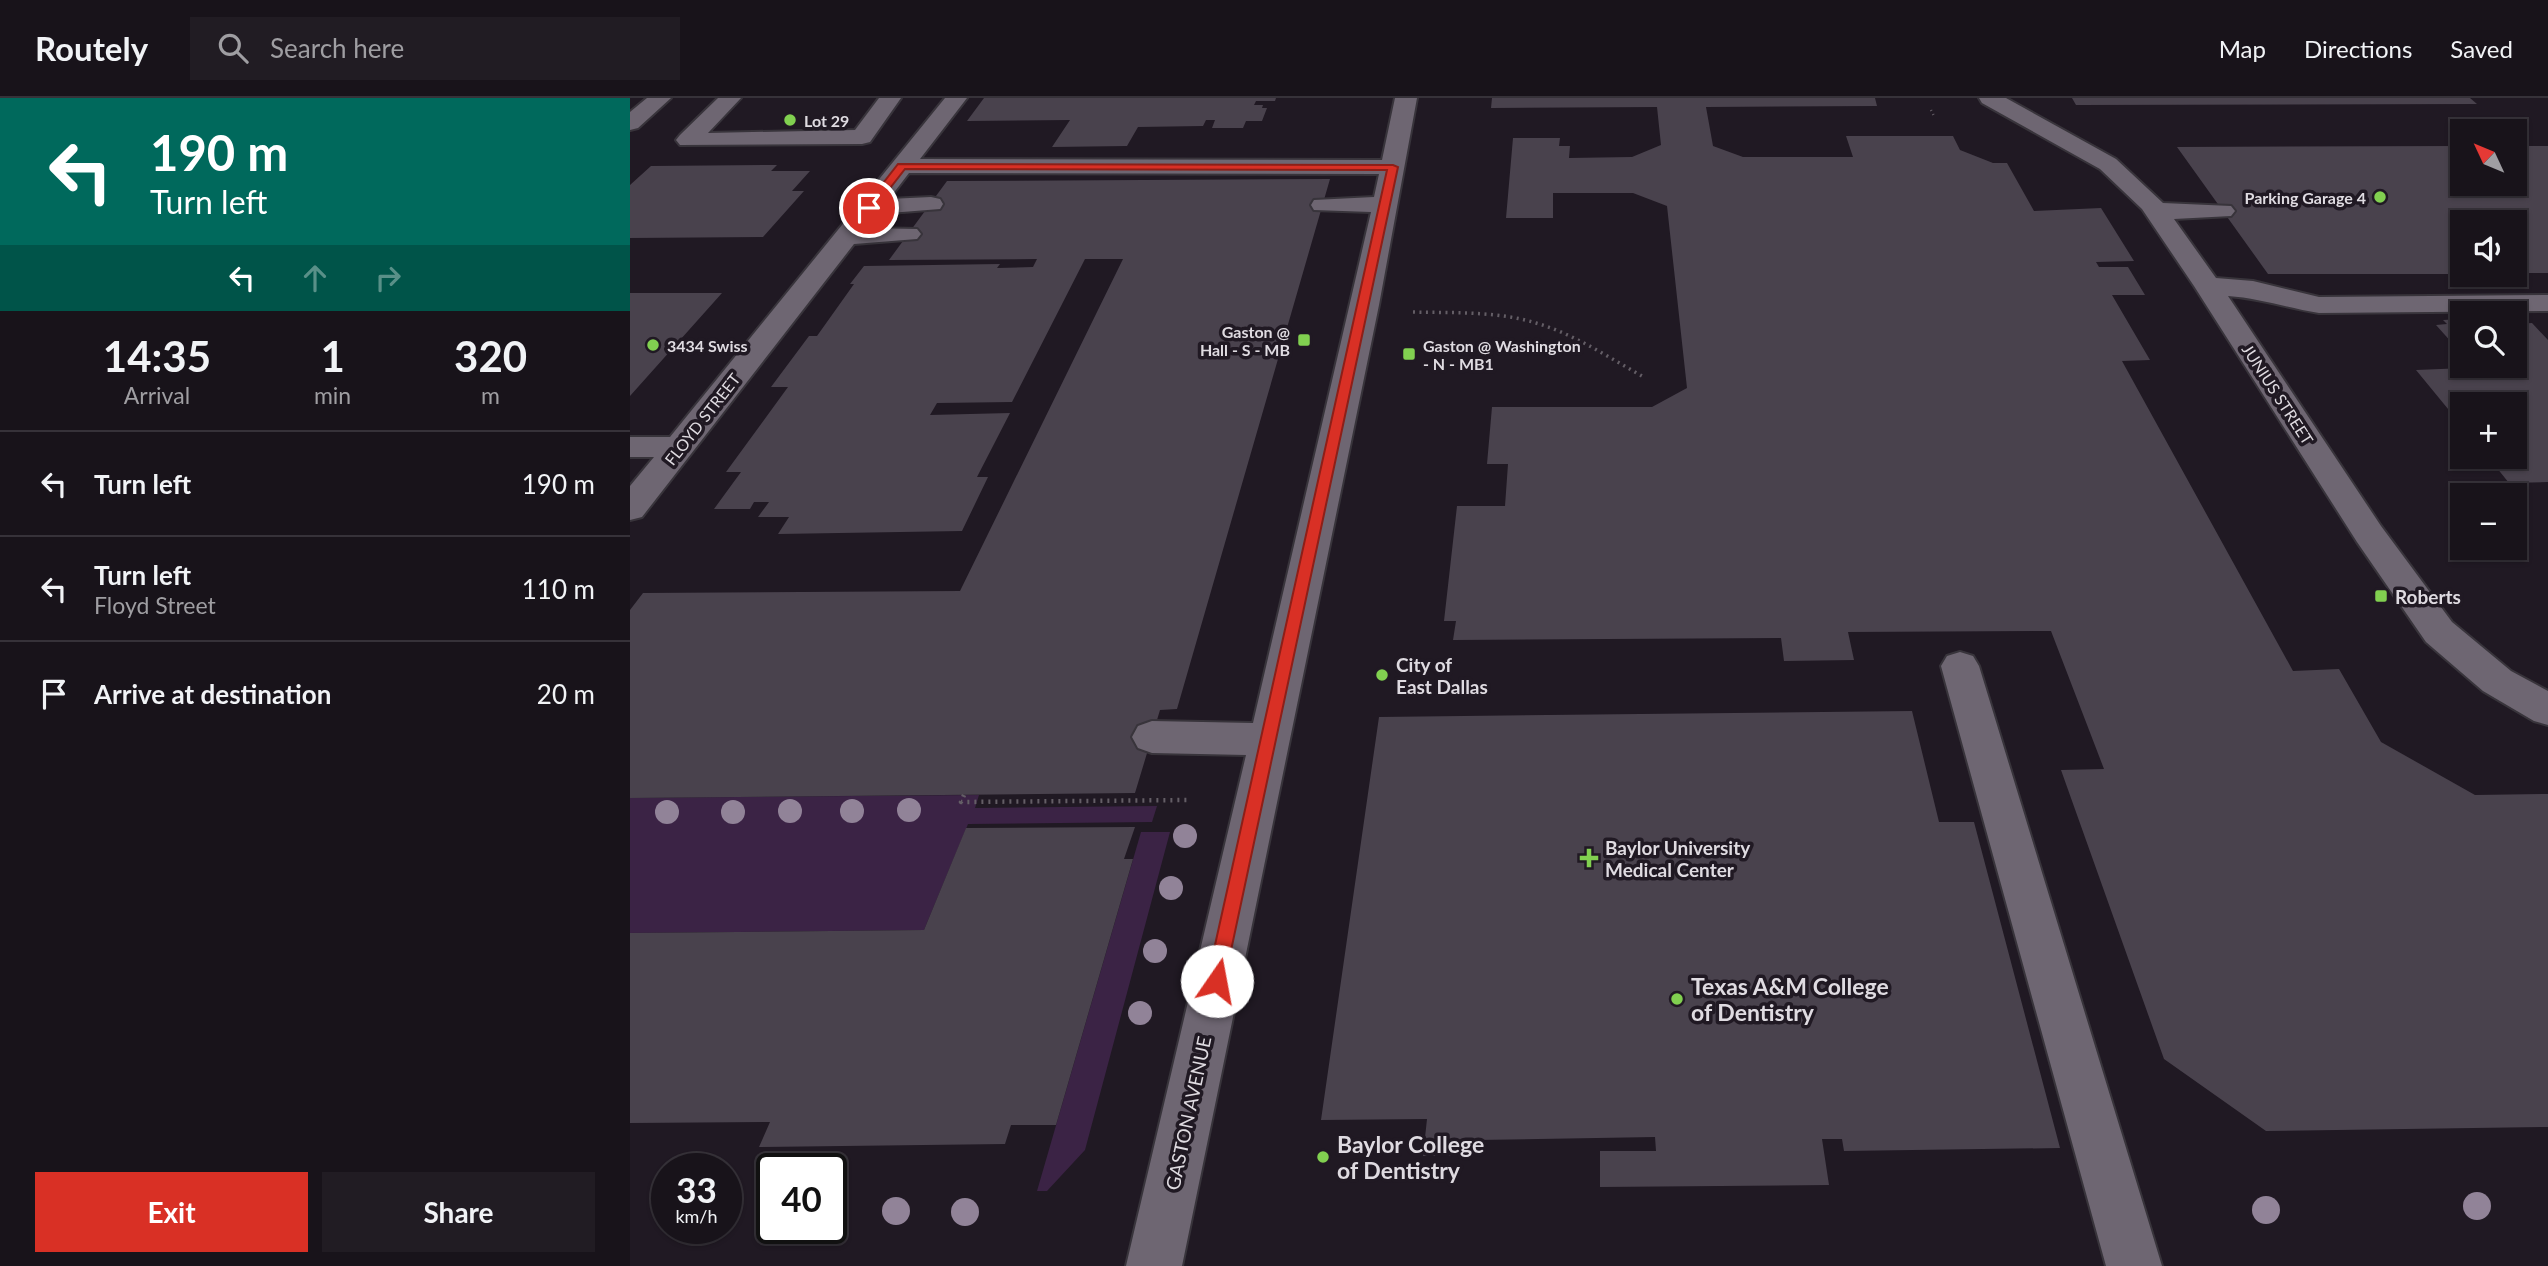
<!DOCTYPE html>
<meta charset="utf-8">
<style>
body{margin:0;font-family:Lato,sans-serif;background:#211c23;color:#f1f3f6;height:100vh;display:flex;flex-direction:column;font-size:26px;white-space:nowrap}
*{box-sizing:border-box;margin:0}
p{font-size:23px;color:#9f9ea2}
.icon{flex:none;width:38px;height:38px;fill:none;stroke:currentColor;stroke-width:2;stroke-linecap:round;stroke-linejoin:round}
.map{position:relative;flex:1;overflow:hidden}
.sheet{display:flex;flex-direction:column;background:#18131a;width:630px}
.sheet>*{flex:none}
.hud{background:#00695c;color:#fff;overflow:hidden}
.needle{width:46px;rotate:314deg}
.fabs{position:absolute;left:1820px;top:21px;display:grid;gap:14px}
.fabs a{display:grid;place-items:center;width:77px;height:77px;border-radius:0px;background:#18131a;box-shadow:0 2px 5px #0004,0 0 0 2px #363239;font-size:35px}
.speed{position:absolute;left:21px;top:1055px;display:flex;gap:14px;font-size:35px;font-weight:700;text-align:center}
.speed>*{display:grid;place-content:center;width:91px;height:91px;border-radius:50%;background:#18131a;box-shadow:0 2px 5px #0004,0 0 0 2px #363239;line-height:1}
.speed small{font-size:18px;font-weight:400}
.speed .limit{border:4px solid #111;border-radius:10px;background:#fff;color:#111}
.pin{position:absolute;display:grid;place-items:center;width:60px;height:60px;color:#fff;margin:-30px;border:4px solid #fff;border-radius:50%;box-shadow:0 2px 7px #0007}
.me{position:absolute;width:77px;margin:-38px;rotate:12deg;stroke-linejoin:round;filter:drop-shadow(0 0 5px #0008)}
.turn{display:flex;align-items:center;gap:24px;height:147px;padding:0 35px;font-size:32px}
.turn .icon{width:91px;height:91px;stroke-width:2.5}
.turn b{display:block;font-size:49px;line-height:60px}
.lanes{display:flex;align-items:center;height:66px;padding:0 35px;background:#0003;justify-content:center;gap:35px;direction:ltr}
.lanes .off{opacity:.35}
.eta{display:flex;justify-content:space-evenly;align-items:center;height:119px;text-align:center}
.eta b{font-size:42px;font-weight:700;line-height:49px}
.button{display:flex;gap:14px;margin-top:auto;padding:14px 35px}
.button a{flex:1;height:80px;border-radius:0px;background:#d93025;color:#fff;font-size:28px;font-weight:700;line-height:80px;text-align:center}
.button a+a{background:#211c23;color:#f1f3f6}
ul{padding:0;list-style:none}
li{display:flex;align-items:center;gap:21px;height:105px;padding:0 35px;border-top:2px solid #363239}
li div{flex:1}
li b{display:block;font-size:26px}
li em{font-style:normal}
header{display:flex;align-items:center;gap:42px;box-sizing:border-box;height:98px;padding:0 35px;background:#18131a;border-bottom:2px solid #363239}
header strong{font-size:33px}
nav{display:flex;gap:38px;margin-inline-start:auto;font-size:24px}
.search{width:490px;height:63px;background:#211c23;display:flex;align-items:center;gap:18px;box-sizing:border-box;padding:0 24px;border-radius:0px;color:#9f9ea2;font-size:26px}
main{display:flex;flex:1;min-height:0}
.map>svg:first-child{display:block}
.green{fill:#3b2345}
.building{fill:#49424d}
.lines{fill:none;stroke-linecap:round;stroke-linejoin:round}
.minor-casing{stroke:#38343b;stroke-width:4}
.path-far2{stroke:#645e66;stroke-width:2.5;stroke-dasharray:1 3.5;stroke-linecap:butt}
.path-far1{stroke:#645e66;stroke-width:3.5;stroke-dasharray:2 4.5;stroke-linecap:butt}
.path{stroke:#645e66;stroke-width:4.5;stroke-dasharray:2 5;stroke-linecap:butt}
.minor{fill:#6e6672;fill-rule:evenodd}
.tree{fill:#918398}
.route{fill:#d93025;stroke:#8d1f18;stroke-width:2}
.poi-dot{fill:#81d050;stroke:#201923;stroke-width:2.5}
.labels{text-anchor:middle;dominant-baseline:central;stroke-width:7;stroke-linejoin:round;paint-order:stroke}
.far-poi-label{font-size:16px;font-weight:bold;fill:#dfdbe1;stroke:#201923;text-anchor:start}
.far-street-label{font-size:16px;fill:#dfdbe1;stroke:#201923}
.poi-label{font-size:19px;font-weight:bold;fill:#dfdbe1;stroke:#201923;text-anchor:start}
.street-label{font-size:19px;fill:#dfdbe1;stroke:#201923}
.near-poi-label{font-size:23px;font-weight:bold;fill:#dfdbe1;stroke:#201923;text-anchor:start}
</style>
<header>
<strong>Routely</strong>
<div class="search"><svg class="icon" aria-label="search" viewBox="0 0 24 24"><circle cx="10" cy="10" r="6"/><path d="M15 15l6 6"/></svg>Search here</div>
<nav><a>Map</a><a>Directions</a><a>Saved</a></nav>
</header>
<main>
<section class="sheet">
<div class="hud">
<div class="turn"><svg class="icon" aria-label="left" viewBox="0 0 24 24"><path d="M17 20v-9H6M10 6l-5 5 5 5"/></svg><div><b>190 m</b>Turn left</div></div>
<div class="lanes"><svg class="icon" aria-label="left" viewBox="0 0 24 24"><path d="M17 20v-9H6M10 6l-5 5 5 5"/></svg><svg class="icon off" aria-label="ahead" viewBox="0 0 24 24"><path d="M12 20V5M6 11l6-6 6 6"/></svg><svg class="icon off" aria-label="right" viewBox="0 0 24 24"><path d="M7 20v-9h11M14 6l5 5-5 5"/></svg></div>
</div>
<div class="eta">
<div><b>14:35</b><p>Arrival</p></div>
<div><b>1</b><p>min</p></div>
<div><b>320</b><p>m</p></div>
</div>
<ul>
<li><svg class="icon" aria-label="left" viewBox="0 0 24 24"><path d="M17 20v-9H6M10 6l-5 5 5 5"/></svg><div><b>Turn left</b></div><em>190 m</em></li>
<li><svg class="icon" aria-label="left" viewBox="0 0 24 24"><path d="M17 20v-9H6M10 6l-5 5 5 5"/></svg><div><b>Turn left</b><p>Floyd Street</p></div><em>110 m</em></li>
<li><svg class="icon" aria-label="arrive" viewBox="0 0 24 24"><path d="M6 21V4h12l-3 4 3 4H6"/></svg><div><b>Arrive at destination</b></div><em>20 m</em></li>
</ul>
<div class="button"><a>Exit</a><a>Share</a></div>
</section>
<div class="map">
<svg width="1918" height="1168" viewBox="0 0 1918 1168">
<rect width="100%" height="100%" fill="#201923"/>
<!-- green -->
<path class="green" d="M349,697L345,710L527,708L522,724L338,726L294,832L0,835V700Z
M511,734H540L455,1052L417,1093H407Z"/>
<!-- building -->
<path class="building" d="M354,0H646L645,3H626L624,7H633L632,10H637L632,23H616L613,30H582L585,22H576L573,28L508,29L497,48L422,49L440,22L337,23Z
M862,0H1245L1247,8L1076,9L1083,48L1113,59H1223L1216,38H1323L1330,52L1363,65H1377L1404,113L1471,110L1504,163L1466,164L1469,169H1498L1515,197H1482L1520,262L1492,263L1663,573L1709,571L1751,644L1845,697L1918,696V1029L1636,1033L1534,961L1431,672L1474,671L1421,533L1218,534L1224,562L1154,563L1151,540L823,542L826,523H814L827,408H875L878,366H857L862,309H1022L1057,290L1037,108L1003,95H923V120H876L883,40H930L929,48H940L939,60L1002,59L1031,47L1027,9L861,10Z
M1442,0H1840L1847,6L1446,7Z
M1832,48V86H1885V48H1918V175H1885V124H1832V176H1638L1547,49Z
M147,67L141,73H180L162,93H174L133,139L0,140V87L21,68Z
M700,81L547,611L530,612L505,695L0,700V512L13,495L330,493L493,161H455L382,304L307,305L300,317L380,315L347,379H358L332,433L148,436L159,419H128L139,404H124L120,411H84L111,374H96L158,289H141L179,238H187L224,186H220L234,168L370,166L367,170L403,169L407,161L259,162L317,83Z
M0,195H92L0,298Z
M1832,221V256L1806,227L1817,226L1813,222Z
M1902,225L1918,242V384L1879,385L1858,359H1885V306H1832V328L1786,272L1885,268V226Z
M1282,613L1309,724H1344L1430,1050L1214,1053L1212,1041H1192L1199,1087L970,1089V1053H1026L1025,1039L846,1042L844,1057L793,1058L797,1021L691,1022L749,619Z
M505,729L494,761H503L426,1027H381L375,1046L129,1049L140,1024L0,1025V835L294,832L336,730Z"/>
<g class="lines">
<defs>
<path id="minor" d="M17,0H41L8,30L0,32V14Z
M88,0H111L78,35L225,32L249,0H271L240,44L232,46L50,47L46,42L50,37Z
M315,0H337L290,61L752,62L765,0H787L749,207L552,1168H496L616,657L522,655L508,650L502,639L508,628L522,623L623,625L741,114L684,112L681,107L684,102L744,99L749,76L279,75L259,101L301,99L310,101L313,106L310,111L247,116L237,130L287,131L291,136L287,141L224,146L12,419L0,422V388L24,359H0V339H40Z
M1349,0H1376L1486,61L1533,105L1601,108L1605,113L1601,118L1544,121L1586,180L1623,183L1689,199L1918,197V213L1689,215C1658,210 1629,200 1598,198L1751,428L1822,524L1881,573L1918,593V627L1904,623L1853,593L1796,544L1727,444L1564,188L1512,111L1470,71L1352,5Z
M1330,554L1343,558L1349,568L1532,1168H1476L1311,568L1317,558Z"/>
</defs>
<!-- minor casing -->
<use href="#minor" class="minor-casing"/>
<!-- path-far2 -->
<path class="path-far2" d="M1301,12L1304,18"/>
<!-- path-far1 -->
<path class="path-far1" d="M783,214C824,215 867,213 906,225C944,236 978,259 1012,278"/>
<!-- path -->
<path class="path" d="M334,697L331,704L560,702"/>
<!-- minor -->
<use href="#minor" class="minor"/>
</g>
<!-- trees -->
<g class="tree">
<circle cx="279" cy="712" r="12"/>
<circle cx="160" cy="713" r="12"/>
<circle cx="222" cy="713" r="12"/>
<circle cx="37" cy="714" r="12"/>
<circle cx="103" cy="714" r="12"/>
<circle cx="555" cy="738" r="12"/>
<circle cx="541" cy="790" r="12"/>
<circle cx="525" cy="853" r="12"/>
<circle cx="510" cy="915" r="12"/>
<circle cx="1847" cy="1108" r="14"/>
<circle cx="1636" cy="1112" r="14"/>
<circle cx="266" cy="1113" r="14"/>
<circle cx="335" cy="1114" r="14"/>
</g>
<!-- route -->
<path class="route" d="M268,66L763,67L768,69L593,890L587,892L580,890L577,883L757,72L275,71L243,112H236V107Z"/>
<!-- markers -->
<g class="poi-dot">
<circle cx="160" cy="22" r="7"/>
<circle cx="1750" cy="99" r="7"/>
<rect x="667" y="235" width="14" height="14" rx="3.5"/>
<circle cx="23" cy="247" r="7"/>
<rect x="772" y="249" width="14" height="14" rx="3.5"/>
<rect x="1744" y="491" width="14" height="14" rx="3.5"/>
<circle cx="752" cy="577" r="7"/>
<path d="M955.5 749.5h7v7h7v7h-7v7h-7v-7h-7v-7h7z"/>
<circle cx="1047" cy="901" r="7"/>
<circle cx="693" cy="1059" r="7"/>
</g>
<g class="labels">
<!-- far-poi labels -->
<g class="far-poi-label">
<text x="174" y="22">Lot 29</text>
<text x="1736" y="99" text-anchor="end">Parking Garage 4</text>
<text x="660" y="233" text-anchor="end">Gaston @<tspan x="660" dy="18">Hall - S - MB</tspan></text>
<text x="37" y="247">3434 Swiss</text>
<text x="793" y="247">Gaston @ Washington<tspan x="793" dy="18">- N - MB1</tspan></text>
</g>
<!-- far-street labels -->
<g class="far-street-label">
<text transform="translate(1648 296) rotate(57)">JUNIUS STREET</text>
<text transform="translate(72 321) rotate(-52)">FLOYD STREET</text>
</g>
<!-- poi labels -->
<g class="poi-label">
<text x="1765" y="498">Roberts</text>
<text x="766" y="566">City of<tspan x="766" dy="22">East Dallas</tspan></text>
<text x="975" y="749">Baylor University<tspan x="975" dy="22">Medical Center</tspan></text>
</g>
<!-- street labels -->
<g class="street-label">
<text transform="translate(558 1015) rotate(-78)">GASTON AVENUE</text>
</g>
<!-- near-poi labels -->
<g class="near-poi-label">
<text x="1061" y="888">Texas A&amp;M College<tspan x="1061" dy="26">of Dentistry</tspan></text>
<text x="707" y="1046">Baylor College<tspan x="707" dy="26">of Dentistry</tspan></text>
</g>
</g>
</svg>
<div class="fabs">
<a><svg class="needle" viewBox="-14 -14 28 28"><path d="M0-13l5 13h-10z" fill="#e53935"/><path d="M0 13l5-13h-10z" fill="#9f9ea2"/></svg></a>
<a><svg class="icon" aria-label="sound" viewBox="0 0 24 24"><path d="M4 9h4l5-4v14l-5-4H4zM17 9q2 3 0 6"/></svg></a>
<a><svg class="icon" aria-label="search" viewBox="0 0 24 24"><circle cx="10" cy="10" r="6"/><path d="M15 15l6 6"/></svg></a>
<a>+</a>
<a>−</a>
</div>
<div class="speed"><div>33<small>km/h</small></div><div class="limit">40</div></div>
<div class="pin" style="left:239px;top:110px;background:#d93025"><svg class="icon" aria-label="arrive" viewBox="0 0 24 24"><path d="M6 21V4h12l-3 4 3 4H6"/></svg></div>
<svg class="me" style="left:587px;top:883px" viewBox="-20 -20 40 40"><circle r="19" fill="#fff"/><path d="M0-13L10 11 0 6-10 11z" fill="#d93025"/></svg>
</div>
</main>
